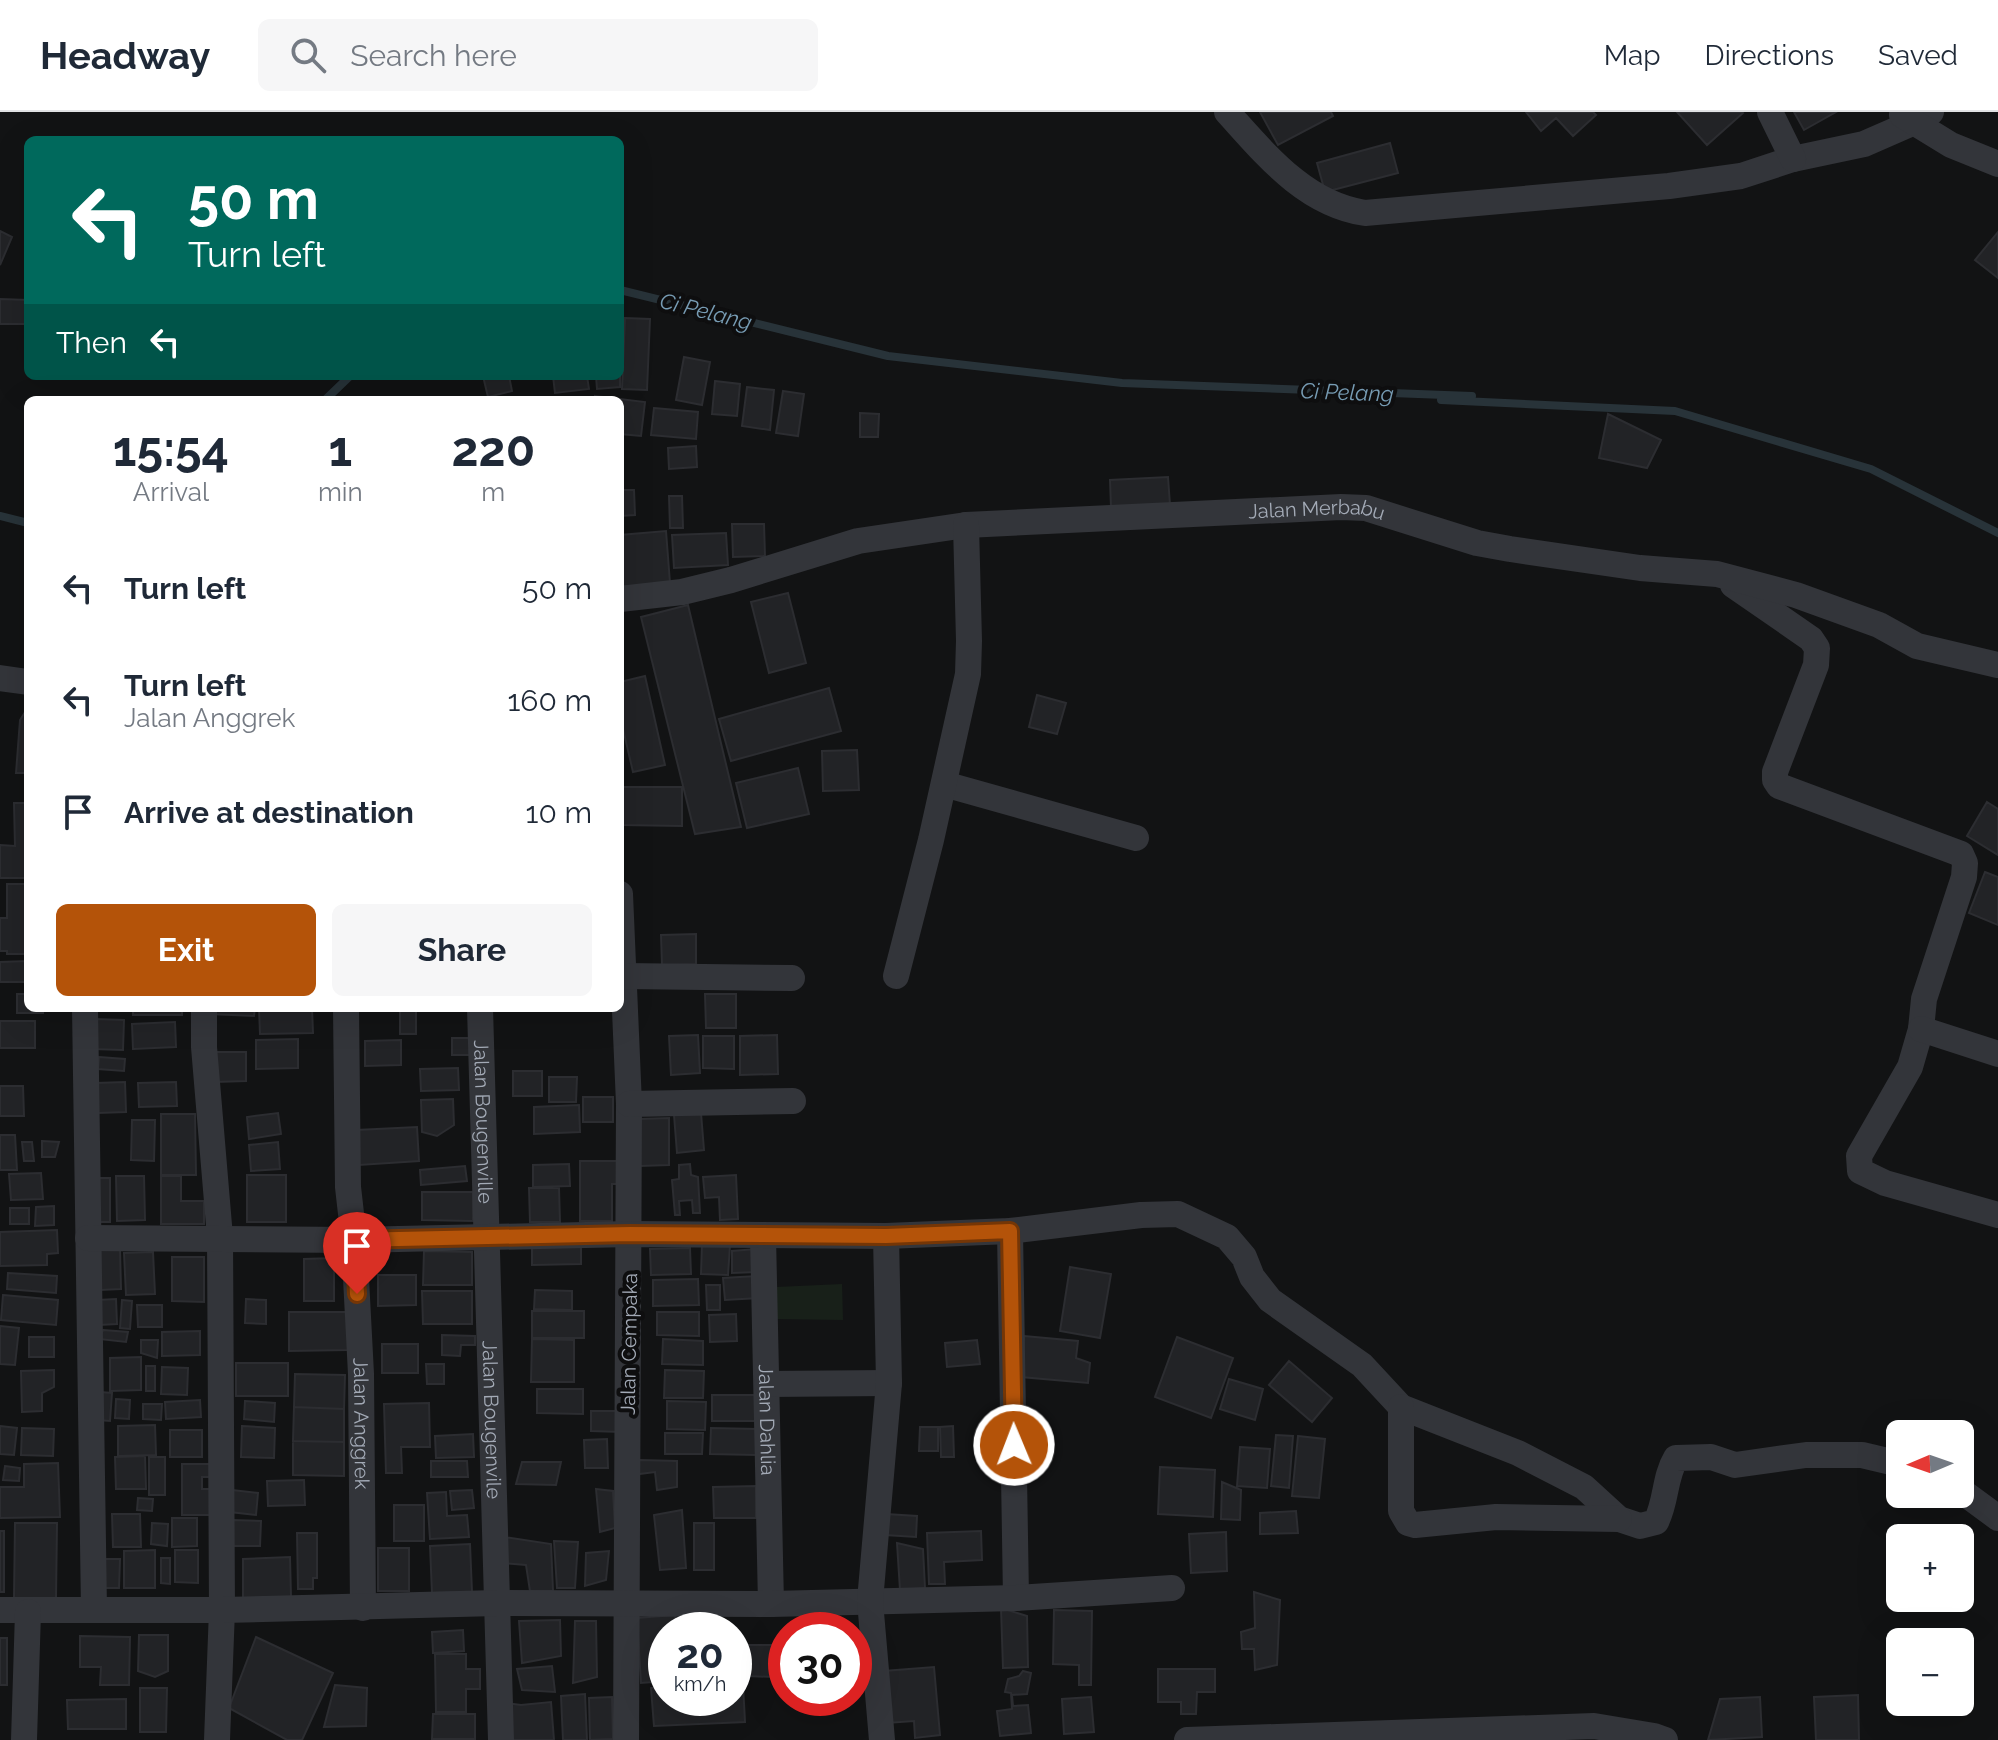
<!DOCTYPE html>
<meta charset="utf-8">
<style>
body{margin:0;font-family:Raleway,sans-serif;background:#f6f6f7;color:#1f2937;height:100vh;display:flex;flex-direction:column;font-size:30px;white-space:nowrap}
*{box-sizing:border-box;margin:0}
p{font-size:26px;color:#747a83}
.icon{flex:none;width:44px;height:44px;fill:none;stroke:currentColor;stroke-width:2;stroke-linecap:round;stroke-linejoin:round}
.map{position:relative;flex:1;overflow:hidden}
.details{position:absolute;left:24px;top:284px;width:600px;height:616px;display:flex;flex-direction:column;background:#fff;border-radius:12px;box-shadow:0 8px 32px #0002}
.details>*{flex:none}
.guide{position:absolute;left:24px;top:24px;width:600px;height:244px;border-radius:12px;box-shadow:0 8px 32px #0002;background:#00695c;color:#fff;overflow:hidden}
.needle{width:52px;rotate:268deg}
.fabs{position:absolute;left:1886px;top:1308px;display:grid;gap:16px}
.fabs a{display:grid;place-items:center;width:88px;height:88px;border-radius:12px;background:#fff;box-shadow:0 8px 32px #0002;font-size:40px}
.speed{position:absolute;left:648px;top:1500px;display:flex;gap:16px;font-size:40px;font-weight:700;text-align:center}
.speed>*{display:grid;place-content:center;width:104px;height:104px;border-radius:50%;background:#fff;box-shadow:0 8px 32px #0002;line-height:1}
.speed small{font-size:20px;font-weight:400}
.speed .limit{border:12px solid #d22;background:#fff;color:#111}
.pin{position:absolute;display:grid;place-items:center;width:68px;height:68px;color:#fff;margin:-82px -34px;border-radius:50% 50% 50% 0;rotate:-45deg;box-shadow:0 0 8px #0007}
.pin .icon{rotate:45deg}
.me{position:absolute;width:88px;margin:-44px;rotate:359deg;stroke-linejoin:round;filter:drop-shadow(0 0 6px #0008)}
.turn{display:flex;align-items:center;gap:28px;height:168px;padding:0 32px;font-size:36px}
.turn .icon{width:104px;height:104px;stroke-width:2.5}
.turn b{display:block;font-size:56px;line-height:68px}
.then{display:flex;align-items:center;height:76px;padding:0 32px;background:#0003;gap:16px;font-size:30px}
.eta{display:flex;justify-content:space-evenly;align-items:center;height:136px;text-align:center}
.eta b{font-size:48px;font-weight:700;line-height:56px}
.primary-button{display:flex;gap:16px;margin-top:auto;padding:16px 32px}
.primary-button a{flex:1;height:92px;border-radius:12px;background:#b45309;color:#fff;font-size:32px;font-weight:700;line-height:92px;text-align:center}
.primary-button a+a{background:#f6f6f7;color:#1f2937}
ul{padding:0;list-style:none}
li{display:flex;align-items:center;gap:24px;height:112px;padding:0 32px}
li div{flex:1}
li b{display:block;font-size:30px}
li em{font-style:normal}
header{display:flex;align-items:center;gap:48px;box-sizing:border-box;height:112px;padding:0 40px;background:#fff;border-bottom:2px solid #e0e1e3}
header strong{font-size:38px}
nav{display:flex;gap:44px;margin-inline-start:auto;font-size:28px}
.search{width:560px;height:72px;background:#f6f6f7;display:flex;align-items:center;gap:20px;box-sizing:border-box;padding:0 28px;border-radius:12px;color:#747a83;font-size:30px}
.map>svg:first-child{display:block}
.green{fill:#182019}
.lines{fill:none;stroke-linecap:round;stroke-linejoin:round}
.stream{stroke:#283339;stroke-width:8}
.building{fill:#222326;stroke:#2c2d31;stroke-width:2}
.minor{stroke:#33353a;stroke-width:26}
.route-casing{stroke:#753606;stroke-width:20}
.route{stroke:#b45309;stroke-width:14}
.labels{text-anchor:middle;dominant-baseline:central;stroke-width:8;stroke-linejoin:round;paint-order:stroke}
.street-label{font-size:20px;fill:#a3aab6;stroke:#0e0e0f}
.water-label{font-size:22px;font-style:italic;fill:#779cb4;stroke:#0e0e0f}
</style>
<header>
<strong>Headway</strong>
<div class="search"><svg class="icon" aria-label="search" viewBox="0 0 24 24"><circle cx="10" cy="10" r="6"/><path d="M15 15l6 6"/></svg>Search here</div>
<nav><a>Map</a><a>Directions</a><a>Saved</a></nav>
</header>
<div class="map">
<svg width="1998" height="1628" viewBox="0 0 1998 1628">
<rect width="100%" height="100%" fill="#121314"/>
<!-- green -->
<path class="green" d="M842,1172L843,1208L775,1207L776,1175Z"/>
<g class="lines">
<!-- stream -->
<path class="stream" d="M620,178L888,244L1122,271L1472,284L1441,288L1675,299L1871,357L1998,421
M325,288L350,264
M0,404L28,411"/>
</g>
<!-- building -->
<path class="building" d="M1260,0H1331L1333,4L1278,33Z
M1526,0H1593L1596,3L1573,24L1556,6L1541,19Z
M1677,0H1742L1743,1L1707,33Z
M1794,0H1836L1804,18Z
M1390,31L1398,61L1325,80L1317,51Z
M0,119L12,125L0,153Z
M1998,120V166L1975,148Z
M0,187L28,188V212H0Z
M625,206L650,207L647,278L622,277Z
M684,245L710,250L702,293L676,288Z
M483,264H509L512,279L488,285Z
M553,264H587L589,277L555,281Z
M596,264H620V275L597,277Z
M715,269L740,272L737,304L712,302Z
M747,275L774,278L770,318L742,314Z
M783,279L804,282L798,324L776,321Z
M595,284L645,290L641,324L620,322V288H595Z
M654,296L698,300L696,327L651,323Z
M860,301L879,302L878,325H860Z
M1608,302L1661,328L1647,356L1599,346Z
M696,334L697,355L669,357L668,336Z
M1168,365L1170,393L1111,395L1110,368Z
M620,378H634L635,403L620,404Z
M669,384H682L683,416H670Z
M732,412H764L765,444L733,445Z
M666,419L670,471L620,475V423Z
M726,421L728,453L674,456L672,423Z
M788,481L806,551L769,561L751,490Z
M688,493L741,715L695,722L641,505Z
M645,564L665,653L633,660L620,604V570Z
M829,576L841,619L731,649L719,607Z
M1037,583L1066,591L1057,622L1029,615Z
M27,597L28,661H16L20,608Z
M857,638L859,678L823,679L822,639Z
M798,656L809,702L747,716L736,671Z
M622,675H682V714L622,713Z
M1987,690L1998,697V743L1967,724Z
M14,691H28V766H0V733L15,734Z
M1985,760L1998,765V813L1969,801Z
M7,772H28V842H7V839H0V806H7Z
M696,822V852L662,853L661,823Z
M28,849V870H0V850Z
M17,882H28V896H43V901H17Z
M705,882H736V916H706Z
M133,896H182V903H133Z
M209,896H255L254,904L209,902Z
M259,896H312L313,921L260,922Z
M400,896H416V922H400Z
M94,907L124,908L123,938L93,937Z
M0,909H35V936H0Z
M175,910L176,935L133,937L132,912Z
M698,923L700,961L671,963L669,924Z
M777,923L778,962L740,963V924Z
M703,924H734V957L703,956Z
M452,926H470V943H452Z
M298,927V956L256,957V928Z
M401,928V953L365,954V929Z
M215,940H246V969L215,970Z
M99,945L125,947L124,959L98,957Z
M458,956L459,978L421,979L420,957Z
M513,959H542V984H513Z
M549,965H577L576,990H549Z
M125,970L126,1000L98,1001L96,971Z
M176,970L177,994L139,995L138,971Z
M0,974H23L24,1004H0Z
M583,985H613V1010H583Z
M453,987L454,1013L437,1024L422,1020L421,988Z
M579,993L580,1020L534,1022V995Z
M278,1001L281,1022L249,1027L247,1005Z
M701,1001L704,1038L677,1041L674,1003Z
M161,1002H195L196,1063H161Z
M669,1006V1053L640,1054L639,1007Z
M132,1008H155L154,1049L131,1048Z
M417,1015L419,1049L359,1053L357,1018Z
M0,1023H15L17,1058H0Z
M42,1029L59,1030L55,1045H42Z
M22,1030H32L34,1049H24Z
M278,1030L280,1057L251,1059L249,1033Z
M580,1049H621V1072H612V1109H580Z
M569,1052L570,1074L533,1075V1053Z
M690,1052L691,1063L698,1065L700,1101H693L692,1088L679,1089L680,1103H675L672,1068L679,1067V1053Z
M465,1054L467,1069L421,1073L420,1058Z
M41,1061L43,1087L11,1088L9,1062Z
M247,1063H286V1110H247Z
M736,1063L738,1107L720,1108L719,1085L705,1086L703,1065Z
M116,1064H144L145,1108L117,1109Z
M161,1064H181V1089H204V1112H161Z
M95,1066H110V1110H95Z
M529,1076H559L560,1110H530Z
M422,1080H473V1109L422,1108Z
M54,1094V1113L35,1114L36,1095Z
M10,1096H29V1112H10Z
M57,1118L58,1141L47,1142V1153L0,1154V1120Z
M702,1132L730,1133L728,1163L701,1162Z
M581,1133V1152L532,1153V1134Z
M690,1136L691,1162L651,1163L650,1137Z
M120,1137L121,1177L100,1178L99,1138Z
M756,1137L757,1160L732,1161V1139Z
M424,1139L472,1140V1173H423Z
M153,1140L155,1182L126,1183L124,1141Z
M172,1145H204V1190L172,1189Z
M334,1146V1189H304V1147Z
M1070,1155L1111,1162L1100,1226L1060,1219Z
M8,1161L57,1164L56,1181L7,1177Z
M378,1163H416V1193L378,1194Z
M757,1164L759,1186L725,1188L723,1166Z
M698,1167L699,1193L653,1194V1168Z
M706,1173H720V1198H707Z
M535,1178L572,1179V1198L534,1197Z
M422,1179H472V1212H423Z
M3,1183L58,1188L56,1213L1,1208Z
M116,1187L117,1212L99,1213L98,1188Z
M246,1187L266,1188V1212L245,1211Z
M122,1188L132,1189L130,1217L120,1216Z
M137,1193H162V1215H138Z
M532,1199H584V1226H532Z
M289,1200H348V1238L289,1239Z
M657,1200H699V1224L657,1223Z
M736,1202L737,1229L710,1230L709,1203Z
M0,1214L19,1216L15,1253L0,1252Z
M103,1218L128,1220L126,1230L99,1227Z
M200,1219V1243L162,1244V1220Z
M442,1223L475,1224V1233H461L460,1244L442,1243Z
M1024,1224L1078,1229L1076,1246L1090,1251L1088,1271L1021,1265Z
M29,1225H54V1245H29Z
M1177,1225L1233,1246L1211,1306L1155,1285Z
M532,1227L574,1228V1270H531Z
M663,1227L703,1229V1253L662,1252Z
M141,1228H158L157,1246L141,1241Z
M977,1228L980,1252L947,1255L945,1231Z
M382,1232H418V1261H382Z
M141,1245V1278L110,1279V1246Z
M1289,1249L1332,1286L1312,1310L1269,1273Z
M236,1251H288V1284H236Z
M426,1252H444V1272H427Z
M146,1254H155V1279H146Z
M162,1255L188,1256L187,1283L161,1282Z
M54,1258V1275L42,1281V1299L22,1300L21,1259Z
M665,1258L704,1259L703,1286H664Z
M295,1262L345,1263L344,1297L294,1295Z
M1229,1267L1263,1277L1255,1308L1220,1297Z
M537,1277H583V1302L537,1301Z
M100,1280L112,1281L110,1309L98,1308Z
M712,1283H756V1309H712Z
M116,1287L130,1288L129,1307L115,1306Z
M200,1288L201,1305L166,1307L165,1290Z
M245,1289L275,1291L274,1310L244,1307Z
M667,1289L706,1290L705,1318L667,1317Z
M429,1291L430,1335H401L402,1361H386L384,1292Z
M143,1292H162L161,1308L143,1307Z
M294,1295L344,1297V1330L293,1329Z
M591,1299H621V1320L591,1319Z
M155,1313L156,1343L118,1344V1314Z
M0,1314L17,1316L14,1343L0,1342Z
M242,1314L275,1316L274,1346L241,1345Z
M953,1314L954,1345H941L940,1315Z
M920,1315H938V1339H919Z
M22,1316L54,1317L53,1344L21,1343Z
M711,1316L757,1317L756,1343L710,1342Z
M170,1318H202V1345H170Z
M665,1321H703L702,1342H665Z
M473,1322L474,1345L436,1346L435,1324Z
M1276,1323L1293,1324L1289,1376L1271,1374Z
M1298,1324L1325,1327L1319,1386L1292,1384Z
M607,1327L608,1356H585L584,1328Z
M293,1329L344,1330V1364L293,1363Z
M1240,1335L1270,1337L1267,1376L1237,1374Z
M145,1344L146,1377H116L115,1345Z
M149,1345H165V1383H149Z
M639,1348L677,1349V1375L657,1378L655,1360L639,1362Z
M431,1349H467L468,1365H431Z
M522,1350H561L556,1373L516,1372Z
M58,1351L60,1405L0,1406V1375H24V1352Z
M182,1352H210V1365H202V1377H210V1403H182Z
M5,1354L20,1356L19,1369L3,1368Z
M1160,1355L1215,1358L1213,1405L1158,1402Z
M304,1368L305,1393L268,1394L267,1369Z
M1222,1370L1241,1378L1240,1408L1221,1407Z
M756,1374V1406H714L713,1375Z
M596,1377L613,1379L615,1416L600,1420Z
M232,1378L258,1381L256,1403L230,1400Z
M472,1378L474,1396L452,1398L450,1379Z
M446,1380L447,1404L467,1403L469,1425L430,1427L427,1381Z
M138,1386L153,1387L152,1399L137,1398Z
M394,1393H424V1429H394Z
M682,1398L686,1456L660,1458L654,1403Z
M1296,1399L1298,1421L1260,1422V1401Z
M112,1402H140L141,1435H113Z
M886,1402L917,1404L916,1425L885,1423Z
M172,1406H197V1434L172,1435Z
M232,1408L261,1409L260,1434H231Z
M15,1411H57L56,1486H14Z
M152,1411L168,1412L167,1434L151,1432Z
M694,1411H714V1458H694Z
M0,1419H4V1480H0Z
M981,1419L982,1448L944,1450L945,1472H929L927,1421Z
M1226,1420L1227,1459L1191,1461L1189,1422Z
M297,1421H317V1466H313V1477H298Z
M504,1425L551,1432L553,1479H530L526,1453L501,1451Z
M554,1429L578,1430L575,1476H557Z
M897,1431L923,1437L925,1476L900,1478Z
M470,1432L472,1480L432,1481L430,1434Z
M378,1436H409V1479H378Z
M155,1438V1476H124V1439Z
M175,1438H198V1471L175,1470Z
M609,1439L606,1468L585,1474L586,1441Z
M290,1445L291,1485L243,1486V1447Z
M161,1446H170V1472L161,1471Z
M103,1447H120L119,1476H102Z
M1254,1480L1280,1488L1277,1553L1255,1558L1254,1537H1242L1241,1520L1255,1516Z
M1001,1496L1027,1504L1028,1555L1003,1556Z
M1054,1498L1092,1499L1091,1573H1079V1553L1053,1552Z
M675,1503L676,1518H666V1569L641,1571L637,1506Z
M560,1508L561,1544L522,1551L519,1509Z
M575,1509H596L597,1565L573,1571Z
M463,1518L464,1539L433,1541L432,1520Z
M139,1523H168V1559L155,1565L138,1559Z
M80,1524L130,1525L129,1573H100L101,1555H80Z
M256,1525L333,1561L302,1628H287L229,1596Z
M0,1526H7V1573H0Z
M747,1533H774V1565L747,1564Z
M741,1536L742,1564L734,1565V1537Z
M435,1542H466V1557H480V1577H466V1600H436Z
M552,1554L555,1580L522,1578L517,1557Z
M934,1555L940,1623L915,1626L914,1609L887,1611L884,1559Z
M1158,1557H1215V1580H1197L1196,1602H1181V1590H1158Z
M1023,1559L1031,1561L1027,1582L1012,1583L1013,1594L1028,1593L1031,1621L1000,1624L997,1599L1012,1597L1011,1581L1005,1580L1008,1567L1019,1564Z
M734,1572H743L745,1610L654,1614L651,1576L666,1574V1586H734Z
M335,1573L367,1576L366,1614L324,1615Z
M140,1576H167L166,1620H140Z
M585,1582L587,1628H563L561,1584Z
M1858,1583L1859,1628H1816L1814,1585Z
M612,1585L613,1627L590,1628L589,1586Z
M1091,1585L1094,1620L1064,1622L1062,1587Z
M1760,1585L1762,1625L1708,1628L1720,1587Z
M126,1587V1617H68L67,1588Z
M551,1590L554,1628H510L507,1591L521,1593Z
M433,1602H475V1627H432Z"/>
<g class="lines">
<!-- minor -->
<g class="minor">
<path d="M1227,0C1266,43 1305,92 1365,101L1669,74L1741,64L1793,47L1864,32L1912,11L1931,0"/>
<path d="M1770,0L1793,47"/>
<path d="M1902,3L1951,33L1998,52"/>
<path d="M1733,473L1811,527L1817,536L1816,553L1775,660V668L1779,674L1961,742L1965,751L1964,765L1924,887L1921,917L1910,955L1859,1044L1860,1059L1885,1071L1998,1103"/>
<path id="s1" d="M620,487L682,480L731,468L858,429L966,413L1341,395L1366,396L1477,431L1510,437L1640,456L1717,462L1796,483L1879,513L1917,534L1998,553"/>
<path d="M0,566L28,570"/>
<path d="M944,672L1136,726"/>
<path d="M620,782L629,992L626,1628"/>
<path d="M624,864L792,866"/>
<path d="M896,864L931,728L968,562L969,529L966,413"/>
<path d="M85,896L94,1498"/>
<path d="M204,896V935L220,1125L222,1498L217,1628"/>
<path id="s2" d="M346,896L348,1075L354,1128L361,1262L363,1496"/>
<path id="s3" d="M480,896L501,1628"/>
<path d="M1921,917L1998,942"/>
<path d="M629,992L793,989"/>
<path d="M1010,1119L1016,1486"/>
<path id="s4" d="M763,1124L771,1492"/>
<path d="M88,1126L354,1128L630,1122L886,1124L1010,1119L1141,1103L1178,1102L1227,1125L1244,1145L1252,1165L1270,1188L1362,1253L1401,1295L1518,1341L1584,1375L1619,1407L1640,1414L1656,1410C1667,1388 1664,1366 1676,1346L1711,1345L1735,1353L1806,1343H1862L1900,1352"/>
<path d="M767,1272L889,1271"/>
<path d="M1401,1295V1399L1408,1411L1415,1413L1496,1405L1619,1407"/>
<path d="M1960,1378L1998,1406"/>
<path d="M0,1498H222L497,1491L771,1492L1016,1486L1172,1476"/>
<path d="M24,1628L28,1500"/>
<path d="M882,1628L870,1489L889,1271L886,1124"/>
<path d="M1187,1628L1594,1614L1654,1624L1665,1628"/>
</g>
</g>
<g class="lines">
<defs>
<path id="route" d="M357,1182L354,1128L630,1122L886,1124L1010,1119L1014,1333"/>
</defs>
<!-- route casing -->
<use href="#route" class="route-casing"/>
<!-- route -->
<use href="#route" class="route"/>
</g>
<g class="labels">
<!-- street labels -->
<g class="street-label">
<text stroke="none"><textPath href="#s1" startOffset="706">Jalan Merbabu</textPath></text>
<text stroke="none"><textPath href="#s3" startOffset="114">Jalan Bougenville</textPath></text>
<text transform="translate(629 1232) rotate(-89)">Jalan Cempaka</text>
<text stroke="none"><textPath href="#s3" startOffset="412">Jalan Bougenvile</textPath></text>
<text stroke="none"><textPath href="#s4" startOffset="184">Jalan Dahlia</textPath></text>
<text stroke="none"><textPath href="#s2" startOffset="416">Jalan Anggrek</textPath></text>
</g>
<!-- water labels -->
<g class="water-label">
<text transform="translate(706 199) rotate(14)">Ci Pelang</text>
<text transform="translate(1347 280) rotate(2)">Ci Pelang</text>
</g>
</g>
</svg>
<div class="fabs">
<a><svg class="needle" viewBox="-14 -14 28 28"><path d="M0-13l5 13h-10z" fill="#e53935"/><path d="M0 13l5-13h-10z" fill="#747a83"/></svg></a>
<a>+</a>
<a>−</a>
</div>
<div class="speed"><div>20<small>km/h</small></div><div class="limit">30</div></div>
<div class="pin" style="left:357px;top:1182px;background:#d93025"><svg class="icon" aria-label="arrive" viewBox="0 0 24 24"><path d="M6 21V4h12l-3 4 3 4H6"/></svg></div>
<svg class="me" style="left:1014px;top:1333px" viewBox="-20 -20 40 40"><circle r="17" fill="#b45309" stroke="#fff" stroke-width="3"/><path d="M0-11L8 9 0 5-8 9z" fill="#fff"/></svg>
<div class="guide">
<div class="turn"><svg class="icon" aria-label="left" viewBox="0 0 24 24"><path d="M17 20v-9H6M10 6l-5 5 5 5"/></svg><div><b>50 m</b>Turn left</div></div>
<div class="then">Then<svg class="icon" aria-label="left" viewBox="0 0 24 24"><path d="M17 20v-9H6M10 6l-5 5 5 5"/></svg></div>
</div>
<section class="details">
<div class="eta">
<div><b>15:54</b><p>Arrival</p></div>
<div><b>1</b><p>min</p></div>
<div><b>220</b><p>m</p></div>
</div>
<ul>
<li><svg class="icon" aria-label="left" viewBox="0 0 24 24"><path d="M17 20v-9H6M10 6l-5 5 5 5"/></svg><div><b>Turn left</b></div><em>50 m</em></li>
<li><svg class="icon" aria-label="left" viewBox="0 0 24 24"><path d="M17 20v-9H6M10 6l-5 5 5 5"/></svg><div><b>Turn left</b><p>Jalan Anggrek</p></div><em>160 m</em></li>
<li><svg class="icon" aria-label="arrive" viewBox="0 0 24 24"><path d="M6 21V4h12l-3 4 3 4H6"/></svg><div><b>Arrive at destination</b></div><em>10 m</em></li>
</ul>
<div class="primary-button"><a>Exit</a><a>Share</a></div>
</section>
</div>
